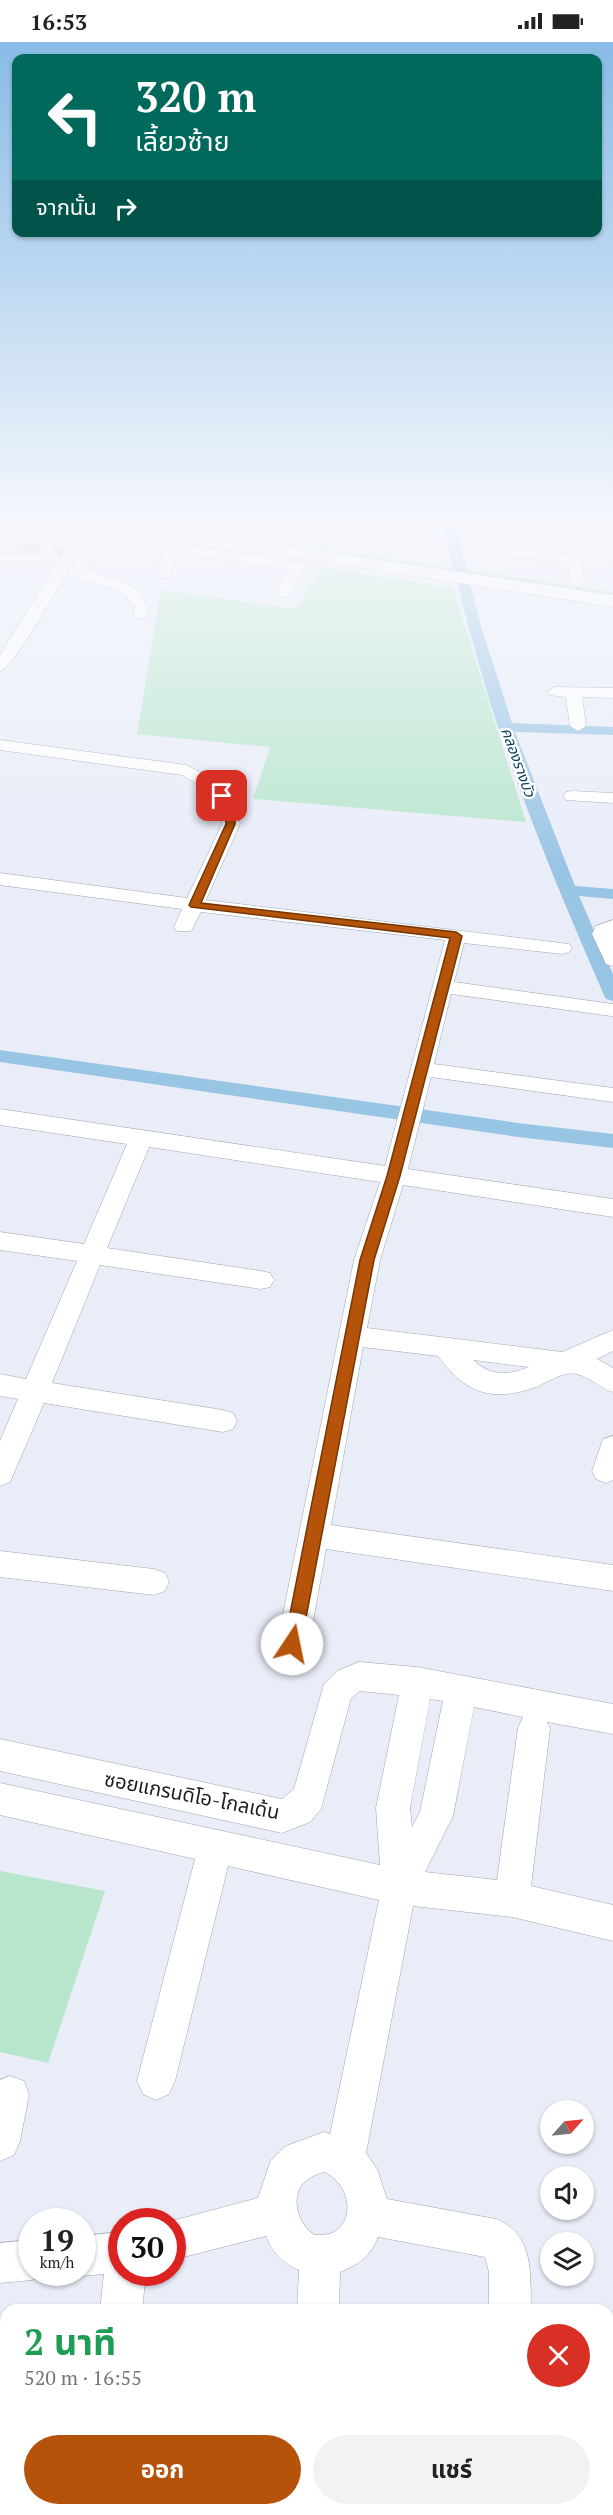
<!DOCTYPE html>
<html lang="th">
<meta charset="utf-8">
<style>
body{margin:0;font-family:"PT Serif","Noto Sans Thai",serif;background:#f2f2f2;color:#222;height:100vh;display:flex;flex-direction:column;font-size:22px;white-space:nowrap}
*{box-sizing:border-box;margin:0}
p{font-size:20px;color:#767676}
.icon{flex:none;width:33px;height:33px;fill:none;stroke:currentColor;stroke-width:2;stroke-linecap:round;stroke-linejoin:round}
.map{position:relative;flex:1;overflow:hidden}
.sheet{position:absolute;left:0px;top:2262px;width:614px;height:212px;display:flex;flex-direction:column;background:#fff;border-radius:18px 18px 0 0;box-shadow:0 2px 4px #0004}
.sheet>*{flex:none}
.banner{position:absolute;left:12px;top:12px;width:590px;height:183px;border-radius:12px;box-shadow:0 2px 4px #0004;background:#00695c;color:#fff;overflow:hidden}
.needle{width:39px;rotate:63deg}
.buttons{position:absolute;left:540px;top:2058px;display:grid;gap:12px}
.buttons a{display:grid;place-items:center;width:54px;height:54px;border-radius:50%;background:#fff;box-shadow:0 2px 4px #0004;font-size:30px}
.speed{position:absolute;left:18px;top:2166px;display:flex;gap:12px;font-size:30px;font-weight:700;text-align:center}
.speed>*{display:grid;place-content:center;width:78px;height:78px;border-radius:50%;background:#fff;box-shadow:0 2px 4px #0004;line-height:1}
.speed small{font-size:15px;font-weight:400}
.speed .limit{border:9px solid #d22;background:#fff;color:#111}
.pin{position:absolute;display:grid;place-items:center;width:51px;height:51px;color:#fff;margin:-26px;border-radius:12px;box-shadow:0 3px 9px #0006}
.me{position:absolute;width:66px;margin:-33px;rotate:11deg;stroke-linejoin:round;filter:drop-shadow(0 0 4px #0008)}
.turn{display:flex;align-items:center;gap:21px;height:126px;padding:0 24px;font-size:27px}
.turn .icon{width:78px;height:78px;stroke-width:2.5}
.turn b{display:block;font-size:42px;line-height:51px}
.then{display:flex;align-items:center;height:57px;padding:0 24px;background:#0003;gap:12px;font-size:22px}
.round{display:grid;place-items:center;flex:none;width:63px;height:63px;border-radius:32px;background:#f2f2f2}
.summary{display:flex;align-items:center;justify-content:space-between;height:102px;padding:0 24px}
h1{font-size:36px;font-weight:700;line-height:45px;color:#1e9e55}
.button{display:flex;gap:12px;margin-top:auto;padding:12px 24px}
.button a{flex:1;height:69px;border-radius:36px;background:#b45309;color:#fff;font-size:24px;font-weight:700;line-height:69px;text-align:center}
.button a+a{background:#f2f2f2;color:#222}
.status{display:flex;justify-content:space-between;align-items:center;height:42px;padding:0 30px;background:#fff;direction:ltr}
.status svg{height:16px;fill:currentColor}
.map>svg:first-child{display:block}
.green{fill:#b8e6cd}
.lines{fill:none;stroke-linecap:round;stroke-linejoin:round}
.canal{fill:#99c5e4;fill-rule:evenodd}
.building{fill:#ecbed9}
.minor-tunnel{stroke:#c0c3cd;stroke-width:15;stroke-dasharray:15 8;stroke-linecap:butt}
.minor-casing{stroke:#a0a4ae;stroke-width:1}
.major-casing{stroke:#a0a4ae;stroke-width:1}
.minor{fill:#fff;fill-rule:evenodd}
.major{fill:#fff;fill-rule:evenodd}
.route{fill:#b45309;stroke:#753606;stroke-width:1.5}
.labels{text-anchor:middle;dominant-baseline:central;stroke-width:5;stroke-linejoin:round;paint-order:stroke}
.far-water-label{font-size:15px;font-style:italic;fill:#0b4261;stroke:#fff}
.near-street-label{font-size:20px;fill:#1c1d21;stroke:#fff}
</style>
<div class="status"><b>16:53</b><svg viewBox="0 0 49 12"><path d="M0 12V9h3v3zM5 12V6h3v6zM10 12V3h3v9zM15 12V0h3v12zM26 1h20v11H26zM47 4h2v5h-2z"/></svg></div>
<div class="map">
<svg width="613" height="2473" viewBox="0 0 613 2473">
<rect width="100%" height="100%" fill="#e9edf8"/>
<!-- green -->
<path class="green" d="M74,480H102C273,500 443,523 613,550V555L199,494Z
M322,525L453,546L526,780L253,757L270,705L137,692L161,548L296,567Z
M0,1829L105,1849L48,2021L0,2010Z"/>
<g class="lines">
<!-- canal -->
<path class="canal" d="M442,480H454L481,584L512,681L613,685V693L515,690L575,844L613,847V857L579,854L613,932V959L606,957L604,953C562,857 522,761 490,660C472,601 457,541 442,480Z
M0,1008L518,1081L613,1092V1106L518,1095L0,1020Z"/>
</g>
<!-- building -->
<path class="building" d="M24,502L44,503L37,515H17Z"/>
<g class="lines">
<!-- minor-tunnel -->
<path class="minor-tunnel" d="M60,513L62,508"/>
<defs>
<path id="minor" d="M219,480H255L308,487L315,491L321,488L392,497L399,501L392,505L321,496L314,492L308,495L226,484Z
M103,482L110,486L105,494L142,498L158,507L151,511L139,506L100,502L84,527L132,544L149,565L146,576H136L133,573L135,565C115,535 87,550 69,528L98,483Z
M18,492L52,494L59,498L45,520L0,518V512L36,513L43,502L13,499L11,496L13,493Z
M79,493L86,497C73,518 17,624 0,629V613L72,497Z
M192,493L199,497L192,504L299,521L306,525L287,555L282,556L275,552L290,528L182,511L174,516L170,536H160L158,533L162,511Z
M496,505L564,511L579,516L585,541L578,545L573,544L567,521L491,512L489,509L491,506Z
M555,645L613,646V656L582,655L586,684L578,689L570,684L566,655L549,653L547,650Z
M0,698L186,723L217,738L236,762L240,782L206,858L569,902L572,906L569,910L562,912L464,901L454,940L613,962V974H611L451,952L434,1022L613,1046V1060L431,1035L408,1127L613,1157V1175L403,1143L380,1218L367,1286L562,1310L613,1288V1309L597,1317L613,1326V1350C598,1345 582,1328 566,1332C556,1334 545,1341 536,1345C492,1361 465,1351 438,1314L363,1305L331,1483L613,1523V1549L326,1507L309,1602L304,1612L293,1616L282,1612L277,1602L354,1218L380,1140L149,1105L107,1206L261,1229L270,1231L274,1238L270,1245L261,1247L100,1223L52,1341L223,1368L233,1371L237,1379L233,1387L223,1390L44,1361L10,1440L0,1444V1399L18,1357L0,1354V1332L26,1337L77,1219L0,1208V1190L84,1202L127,1102L0,1083V1067L385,1124L445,898L201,870L191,889H177L174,885L182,867L0,843V831L187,856L222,782L218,762L204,746L182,733L0,708ZM473,1318L529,1325C507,1334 490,1334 473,1318Z
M572,749L613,751V761L566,758L563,754L566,750Z
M613,878V924L606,922L592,892L596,884Z
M613,1394V1438L606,1441L596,1437L592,1429L603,1397Z
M0,1509L154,1527L165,1531L169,1540L165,1549L154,1553L0,1535Z
M359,1620L417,1625L613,1662V1692L547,1680L550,1686L531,1844L613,1863V1899L512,1875L413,1864L366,2111L377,2127L387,2157L496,2177C535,2193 530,2232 531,2268H489V2230L485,2215L378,2195C370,2215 359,2222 340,2230L339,2268H297L299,2228C282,2220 273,2212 266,2194L172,2218V2180H168L258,2156L271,2118L286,2104L324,2090L330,2092L379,1858L228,1824L175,2039L169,2052L156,2058L143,2052L137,2039L195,1817L0,1773V1741L380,1823L376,1766L399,1653L360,1649L351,1656L321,1767L310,1780L282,1791L0,1729V1697L282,1757L294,1747L324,1642L337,1629ZM430,1657L443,1659L420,1770L412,1785L410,1766ZM474,1665L523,1675L518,1686L497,1838L425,1830L453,1774ZM324,2130C347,2139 358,2175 334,2190C329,2193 321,2193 315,2193C301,2186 291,2161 300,2146C305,2137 314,2133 324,2130Z
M10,2034L24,2039L29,2053L20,2099L14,2113L0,2119V2038Z
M122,2190V2230H146L142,2268H100L104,2232L82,2234L73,2230H82V2194Z
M32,2198V2230H47L46,2232L32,2238L0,2241V2201Z
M77,2468H121L120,2473H76Z
M288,2468H332V2473H288Z
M494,2468H538V2473H494Z"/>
<path id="major" d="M42,480H91L261,500L613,553V565L261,510L50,485L44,484Z"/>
</defs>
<!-- minor casing -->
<use href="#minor" class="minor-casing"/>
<!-- major casing -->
<use href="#major" class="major-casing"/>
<!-- minor -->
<use href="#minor" class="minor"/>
<!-- major -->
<use href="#major" class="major"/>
</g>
<!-- sky -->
<linearGradient id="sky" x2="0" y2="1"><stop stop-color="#88bbe6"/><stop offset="0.58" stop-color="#f5f7fc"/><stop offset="1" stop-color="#f5f7fc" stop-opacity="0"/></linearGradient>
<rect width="613" height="826" fill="url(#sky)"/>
<!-- route -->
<path class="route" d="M222,751L225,752L235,767V782L201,861L456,890L462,894L400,1134L374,1218L301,1602L298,1607L292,1609L287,1607L284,1602L360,1218L387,1134L450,896L191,865L189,863L226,782L225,767L217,754Z"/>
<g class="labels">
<!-- far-water labels -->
<g class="far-water-label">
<text transform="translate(519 720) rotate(70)">คลองรางบัว</text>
</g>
<!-- near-street labels -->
<g class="near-street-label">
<text transform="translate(192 1753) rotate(11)">ซอยแกรนดิโอ-โกลเด้น</text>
</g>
</g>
</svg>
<div class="buttons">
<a><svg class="needle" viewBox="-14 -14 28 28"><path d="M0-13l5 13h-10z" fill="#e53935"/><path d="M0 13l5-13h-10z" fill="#767676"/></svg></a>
<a><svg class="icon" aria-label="sound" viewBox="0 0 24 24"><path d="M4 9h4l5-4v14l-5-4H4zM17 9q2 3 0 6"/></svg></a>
<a><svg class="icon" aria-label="layers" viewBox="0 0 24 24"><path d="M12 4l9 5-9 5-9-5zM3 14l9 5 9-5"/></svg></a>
</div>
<div class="speed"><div>19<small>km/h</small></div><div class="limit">30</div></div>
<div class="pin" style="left:222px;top:754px;background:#d93025"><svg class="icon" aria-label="arrive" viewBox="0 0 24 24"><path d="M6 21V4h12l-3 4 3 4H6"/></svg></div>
<svg class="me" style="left:292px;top:1602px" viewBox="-20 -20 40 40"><circle r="19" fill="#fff"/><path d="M0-13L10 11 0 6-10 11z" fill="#b45309"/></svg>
<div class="banner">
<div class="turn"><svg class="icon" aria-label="left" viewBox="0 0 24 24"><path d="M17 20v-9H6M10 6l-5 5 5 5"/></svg><div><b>320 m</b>เลี้ยวซ้าย</div></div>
<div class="then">จากนั้น<svg class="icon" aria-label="right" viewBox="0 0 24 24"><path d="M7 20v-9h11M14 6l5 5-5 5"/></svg></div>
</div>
<section class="sheet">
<div class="summary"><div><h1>2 นาที</h1><p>520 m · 16:55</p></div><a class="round" style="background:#d93025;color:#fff"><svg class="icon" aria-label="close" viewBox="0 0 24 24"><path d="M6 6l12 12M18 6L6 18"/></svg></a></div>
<div class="button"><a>ออก</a><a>แชร์</a></div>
</section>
</div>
